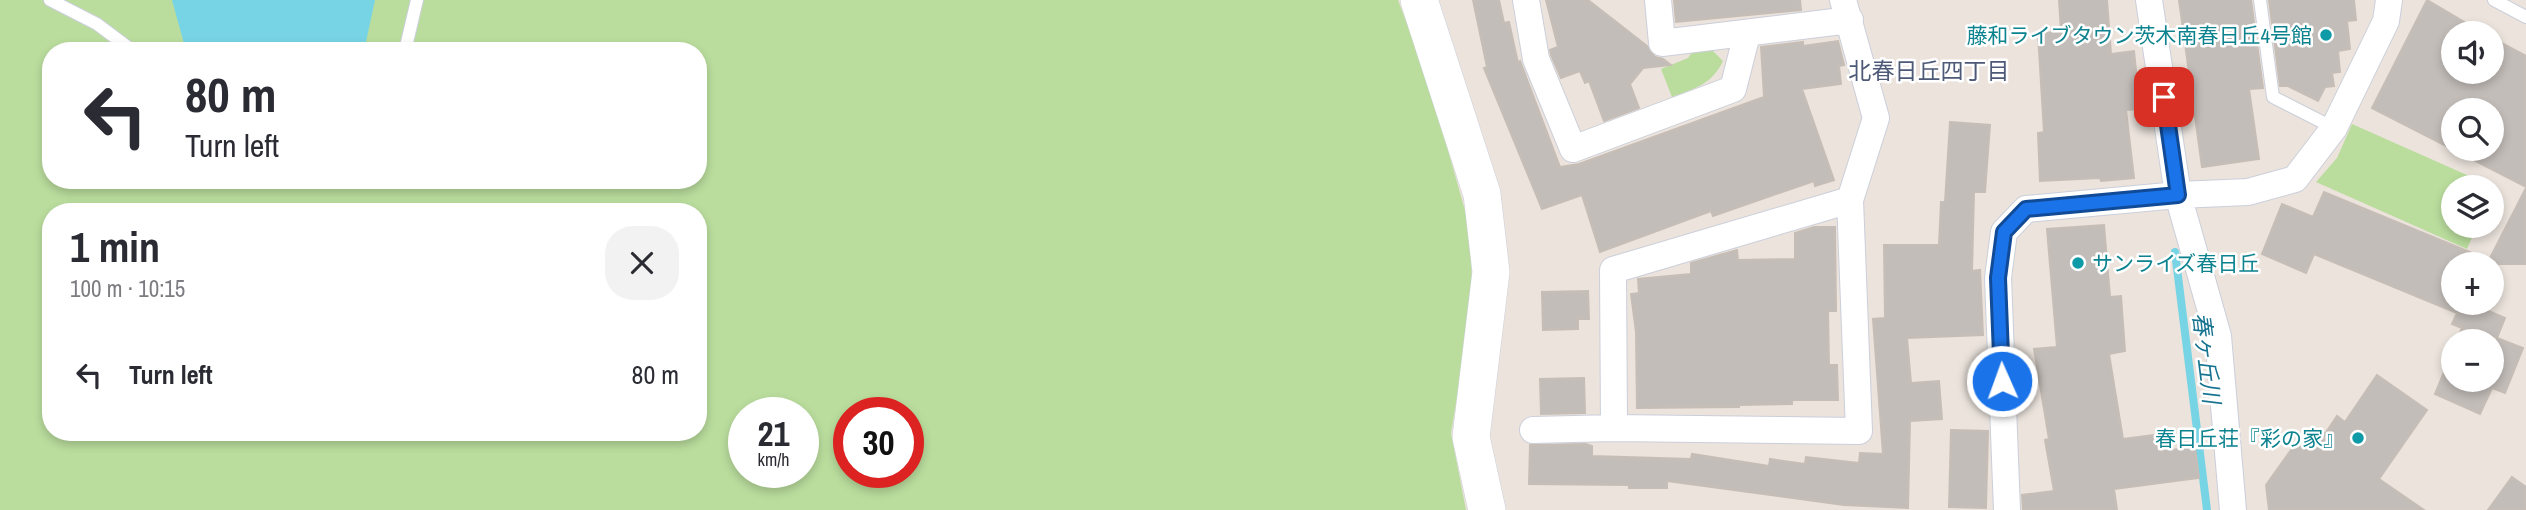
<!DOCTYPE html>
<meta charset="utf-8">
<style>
body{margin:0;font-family:"Archivo Narrow","Noto Sans JP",sans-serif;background:#f2f2f3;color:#2b2b33;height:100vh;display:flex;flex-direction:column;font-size:26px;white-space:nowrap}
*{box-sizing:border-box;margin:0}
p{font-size:23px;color:#7c7c81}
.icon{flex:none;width:38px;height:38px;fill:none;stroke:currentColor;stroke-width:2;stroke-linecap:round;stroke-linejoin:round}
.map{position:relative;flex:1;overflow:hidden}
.details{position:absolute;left:42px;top:203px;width:665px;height:238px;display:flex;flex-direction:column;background:#fff;border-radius:28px;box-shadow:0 4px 10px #0003}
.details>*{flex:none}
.banner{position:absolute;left:42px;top:42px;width:665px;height:147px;border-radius:28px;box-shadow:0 4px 10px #0003;background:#fff;color:#2b2b33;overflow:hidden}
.fabs{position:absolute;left:2441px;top:21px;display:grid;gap:14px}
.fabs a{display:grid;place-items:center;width:63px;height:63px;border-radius:50%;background:#fff;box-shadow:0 4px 10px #0003;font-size:35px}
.speed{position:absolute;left:728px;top:397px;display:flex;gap:14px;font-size:35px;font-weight:700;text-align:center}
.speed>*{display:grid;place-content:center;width:91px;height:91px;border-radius:50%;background:#fff;box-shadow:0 4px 10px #0003;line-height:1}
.speed small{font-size:18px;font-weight:400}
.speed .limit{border:10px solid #d22;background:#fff;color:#111}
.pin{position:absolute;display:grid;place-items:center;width:60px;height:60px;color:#fff;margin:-30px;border-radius:14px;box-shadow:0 4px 10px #0006}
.me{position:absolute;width:77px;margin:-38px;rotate:358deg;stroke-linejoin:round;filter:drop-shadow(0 0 5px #0008)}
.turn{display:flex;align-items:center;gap:24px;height:147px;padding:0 28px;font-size:32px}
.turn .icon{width:91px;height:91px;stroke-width:2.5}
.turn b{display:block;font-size:49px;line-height:60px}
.round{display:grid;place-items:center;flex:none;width:74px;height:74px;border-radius:28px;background:#f2f2f3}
.headline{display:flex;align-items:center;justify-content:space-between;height:119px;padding:0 28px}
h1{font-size:42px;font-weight:700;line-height:52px}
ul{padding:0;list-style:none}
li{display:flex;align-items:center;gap:21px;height:105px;padding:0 28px}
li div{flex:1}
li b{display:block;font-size:26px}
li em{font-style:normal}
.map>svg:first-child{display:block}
.green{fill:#badd9d;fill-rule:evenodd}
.water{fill:#77d4e5}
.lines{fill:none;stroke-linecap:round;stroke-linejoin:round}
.stream{stroke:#77d4e5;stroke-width:8}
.building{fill:#c3bdb9;stroke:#c6beb6;stroke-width:2;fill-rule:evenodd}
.lane-casing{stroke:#cbcfda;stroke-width:14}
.street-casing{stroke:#cbcfda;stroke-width:28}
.secondary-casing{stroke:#cbcfda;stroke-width:38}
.lane{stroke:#fff;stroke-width:12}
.street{stroke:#fff;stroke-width:26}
.secondary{stroke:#fff;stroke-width:37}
.route-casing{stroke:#114b97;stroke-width:18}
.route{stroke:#1a73e8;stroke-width:12}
.culture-dot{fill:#0f9aa8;stroke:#fff;stroke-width:2.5}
.labels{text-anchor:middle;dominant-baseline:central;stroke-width:5;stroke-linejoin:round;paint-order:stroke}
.culture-label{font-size:21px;fill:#0d838f;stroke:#fff;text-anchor:end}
.neighbourhood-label{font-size:23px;fill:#4d5977;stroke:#fff}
.water-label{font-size:23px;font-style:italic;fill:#177490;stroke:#fff}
</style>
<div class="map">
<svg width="2526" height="510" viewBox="0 0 2526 510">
<rect width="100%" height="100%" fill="#ebe3dc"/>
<!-- green -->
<path class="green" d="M0,0H1398L1428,80L1470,228L1473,303L1451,433L1466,510H0ZM51,51H698V180H51ZM51,212H698V432H51ZM744,413H803V472H744ZM849,413H908V472H849Z
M1709,47L1723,61C1712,84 1696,88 1672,97L1661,69L1688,58L1693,51Z
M2352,124L2494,187L2492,191V187H2454V226H2477L2467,249L2316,182L2337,158Z"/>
<!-- water -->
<path class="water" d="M172,0H375L364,51H186Z"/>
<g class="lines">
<!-- stream -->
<path class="stream" d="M2175,252L2207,510"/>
</g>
<!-- building -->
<path class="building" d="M1473,0H1499L1504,23L1509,22L1518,63L1520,61L1560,167L1579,164L1764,97L1761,47L1803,42V46L1838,41L1844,65L1839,66L1841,84L1802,89L1834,180L1815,186L1814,181L1713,216L1711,211L1600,252L1582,195L1542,209L1484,68L1487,67Z
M1546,0H1588L1647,46L1655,57L1663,59L1671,65L1643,68L1630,84L1639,108L1604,121L1589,81L1585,83L1580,71L1561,78L1551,55L1550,50L1558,47Z
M1674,0H1800L1801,10L1676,22Z
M2059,0H2107L2111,54L2134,51L2140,109L2126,110L2134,178L2101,181L2100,178L2040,181L2038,133L2044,132L2038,34L2061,31Z
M2179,0H2251L2263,88L2249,89L2259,159L2202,167Z
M2269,0H2354L2356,20L2347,21L2350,49L2338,51L2340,72L2332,73L2334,86L2325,87L2318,101L2288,86H2280Z
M2427,0L2483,33H2454V72H2492V38L2526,56V187L2372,108ZM2454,110H2492V149H2454Z
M1950,122L1990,125L1985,192H1974L1972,271L1980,270L1983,335L1907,338L1911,383L1939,381L1942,419L1910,421L1908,508L1844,505L1667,481V488H1629V485L1529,484L1530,445L1586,444L1592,446V456L1691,459L1692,454L1769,466L1770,459L1805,464L1806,457L1859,463L1860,453L1883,454L1873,319L1885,318L1884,245H1939L1941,202H1945Z
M2526,188V264H2494L2492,268V264H2454V303H2479L2477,306L2505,318L2497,338L2523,348L2505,393L2492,388L2480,414L2435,394L2454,348V380H2492V341H2456L2462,328L2452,324L2457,313L2314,254L2306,273L2262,254L2282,204L2313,217L2324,192L2489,260Z
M2104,225L2110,297L2121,296L2125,351L2109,354L2123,439L2169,433L2171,450L2195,447L2199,478L2114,489L2117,510H2023L2022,495L2054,491L2045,440L2049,439L2034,349L2057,347L2047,229Z
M1814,227H1835L1836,311H1828L1829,365H1837L1838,400H1792V404L1739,405V407L1637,408L1636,332L1631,294L1639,293L1638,279L1691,274V263L1737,250L1738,260L1795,259V233Z
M1588,291L1589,319H1578V329L1543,330L1542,292Z
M2377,375L2427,410L2379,479L2424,510H2269L2266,485L2296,443L2303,447L2316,428L2325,434L2337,416L2345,422Z
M1584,378L1585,413L1541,414L1540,379Z
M1951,430L1988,431L1986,508L1949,507Z
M2512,477L2526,487V510H2488Z"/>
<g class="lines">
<defs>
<path id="lane" d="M50,0L97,24L133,51
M2260,0L2273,97L2334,128
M2494,0L2526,17
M405,51L417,0"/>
<path id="street" d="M1526,0L1536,59L1573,149L1733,89L1747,34
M1658,0L1662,43L1850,20
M2149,0L2178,195L2218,336L2233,510
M1614,428L1613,270L1850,200L1876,118L1843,0
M1533,430L1614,428L1859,431L1850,200
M2007,510L1998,278L2004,232L2026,209L2178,195L2248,192L2295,179L2334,128L2386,21L2389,0"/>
<path id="secondary" d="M1419,0L1482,194L1491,272L1471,437L1487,510"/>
</defs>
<!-- lane casing -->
<use href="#lane" class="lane-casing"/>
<!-- street casing -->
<use href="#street" class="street-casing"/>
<!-- secondary casing -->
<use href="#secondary" class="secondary-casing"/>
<!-- lane -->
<use href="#lane" class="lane"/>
<!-- street -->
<use href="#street" class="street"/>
<!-- secondary -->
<use href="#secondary" class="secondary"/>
</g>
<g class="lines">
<defs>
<path id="route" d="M2002,381L1998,278L2004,232L2026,209L2178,195L2164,97"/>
</defs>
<!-- route casing -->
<use href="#route" class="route-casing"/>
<!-- route -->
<use href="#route" class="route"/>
</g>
<!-- markers -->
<g class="culture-dot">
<circle cx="2326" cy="35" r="7"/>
<circle cx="2078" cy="263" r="7"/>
<circle cx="2358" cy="438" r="7"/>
</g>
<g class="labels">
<!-- culture labels -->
<g class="culture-label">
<text x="2312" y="35">藤和ライブタウン茨木南春日丘4号館</text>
<text x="2092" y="263" text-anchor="start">サンライズ春日丘</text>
<text x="2344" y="438">春日丘荘『彩の家』</text>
</g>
<!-- neighbourhood labels -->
<g class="neighbourhood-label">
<text x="1929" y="70">北春日丘四丁目</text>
</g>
<!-- water labels -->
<g class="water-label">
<text transform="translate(2207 358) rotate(83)">春ヶ丘川</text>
</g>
</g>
</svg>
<div class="fabs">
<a><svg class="icon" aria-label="sound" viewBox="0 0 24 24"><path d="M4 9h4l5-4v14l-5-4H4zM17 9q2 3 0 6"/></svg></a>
<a><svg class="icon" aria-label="search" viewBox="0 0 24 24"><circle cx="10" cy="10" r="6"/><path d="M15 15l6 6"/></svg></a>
<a><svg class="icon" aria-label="layers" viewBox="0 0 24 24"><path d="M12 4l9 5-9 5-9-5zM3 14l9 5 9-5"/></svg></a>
<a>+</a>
<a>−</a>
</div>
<div class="speed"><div>21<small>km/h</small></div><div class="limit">30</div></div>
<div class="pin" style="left:2164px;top:97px;background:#d93025"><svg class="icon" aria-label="arrive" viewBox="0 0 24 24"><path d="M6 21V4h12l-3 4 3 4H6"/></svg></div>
<svg class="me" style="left:2002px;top:381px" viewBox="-20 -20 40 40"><circle r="17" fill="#1a73e8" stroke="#fff" stroke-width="3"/><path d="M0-11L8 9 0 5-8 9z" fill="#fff"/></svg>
<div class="banner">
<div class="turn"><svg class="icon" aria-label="left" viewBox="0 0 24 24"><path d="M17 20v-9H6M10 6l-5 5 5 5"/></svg><div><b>80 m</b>Turn left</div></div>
</div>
<section class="details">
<div class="headline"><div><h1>1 min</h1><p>100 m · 10:15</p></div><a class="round"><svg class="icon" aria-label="close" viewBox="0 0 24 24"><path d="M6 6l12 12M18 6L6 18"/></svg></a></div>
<ul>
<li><svg class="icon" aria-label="left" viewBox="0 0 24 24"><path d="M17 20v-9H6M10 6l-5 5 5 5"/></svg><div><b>Turn left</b></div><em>80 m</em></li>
</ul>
</section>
</div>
